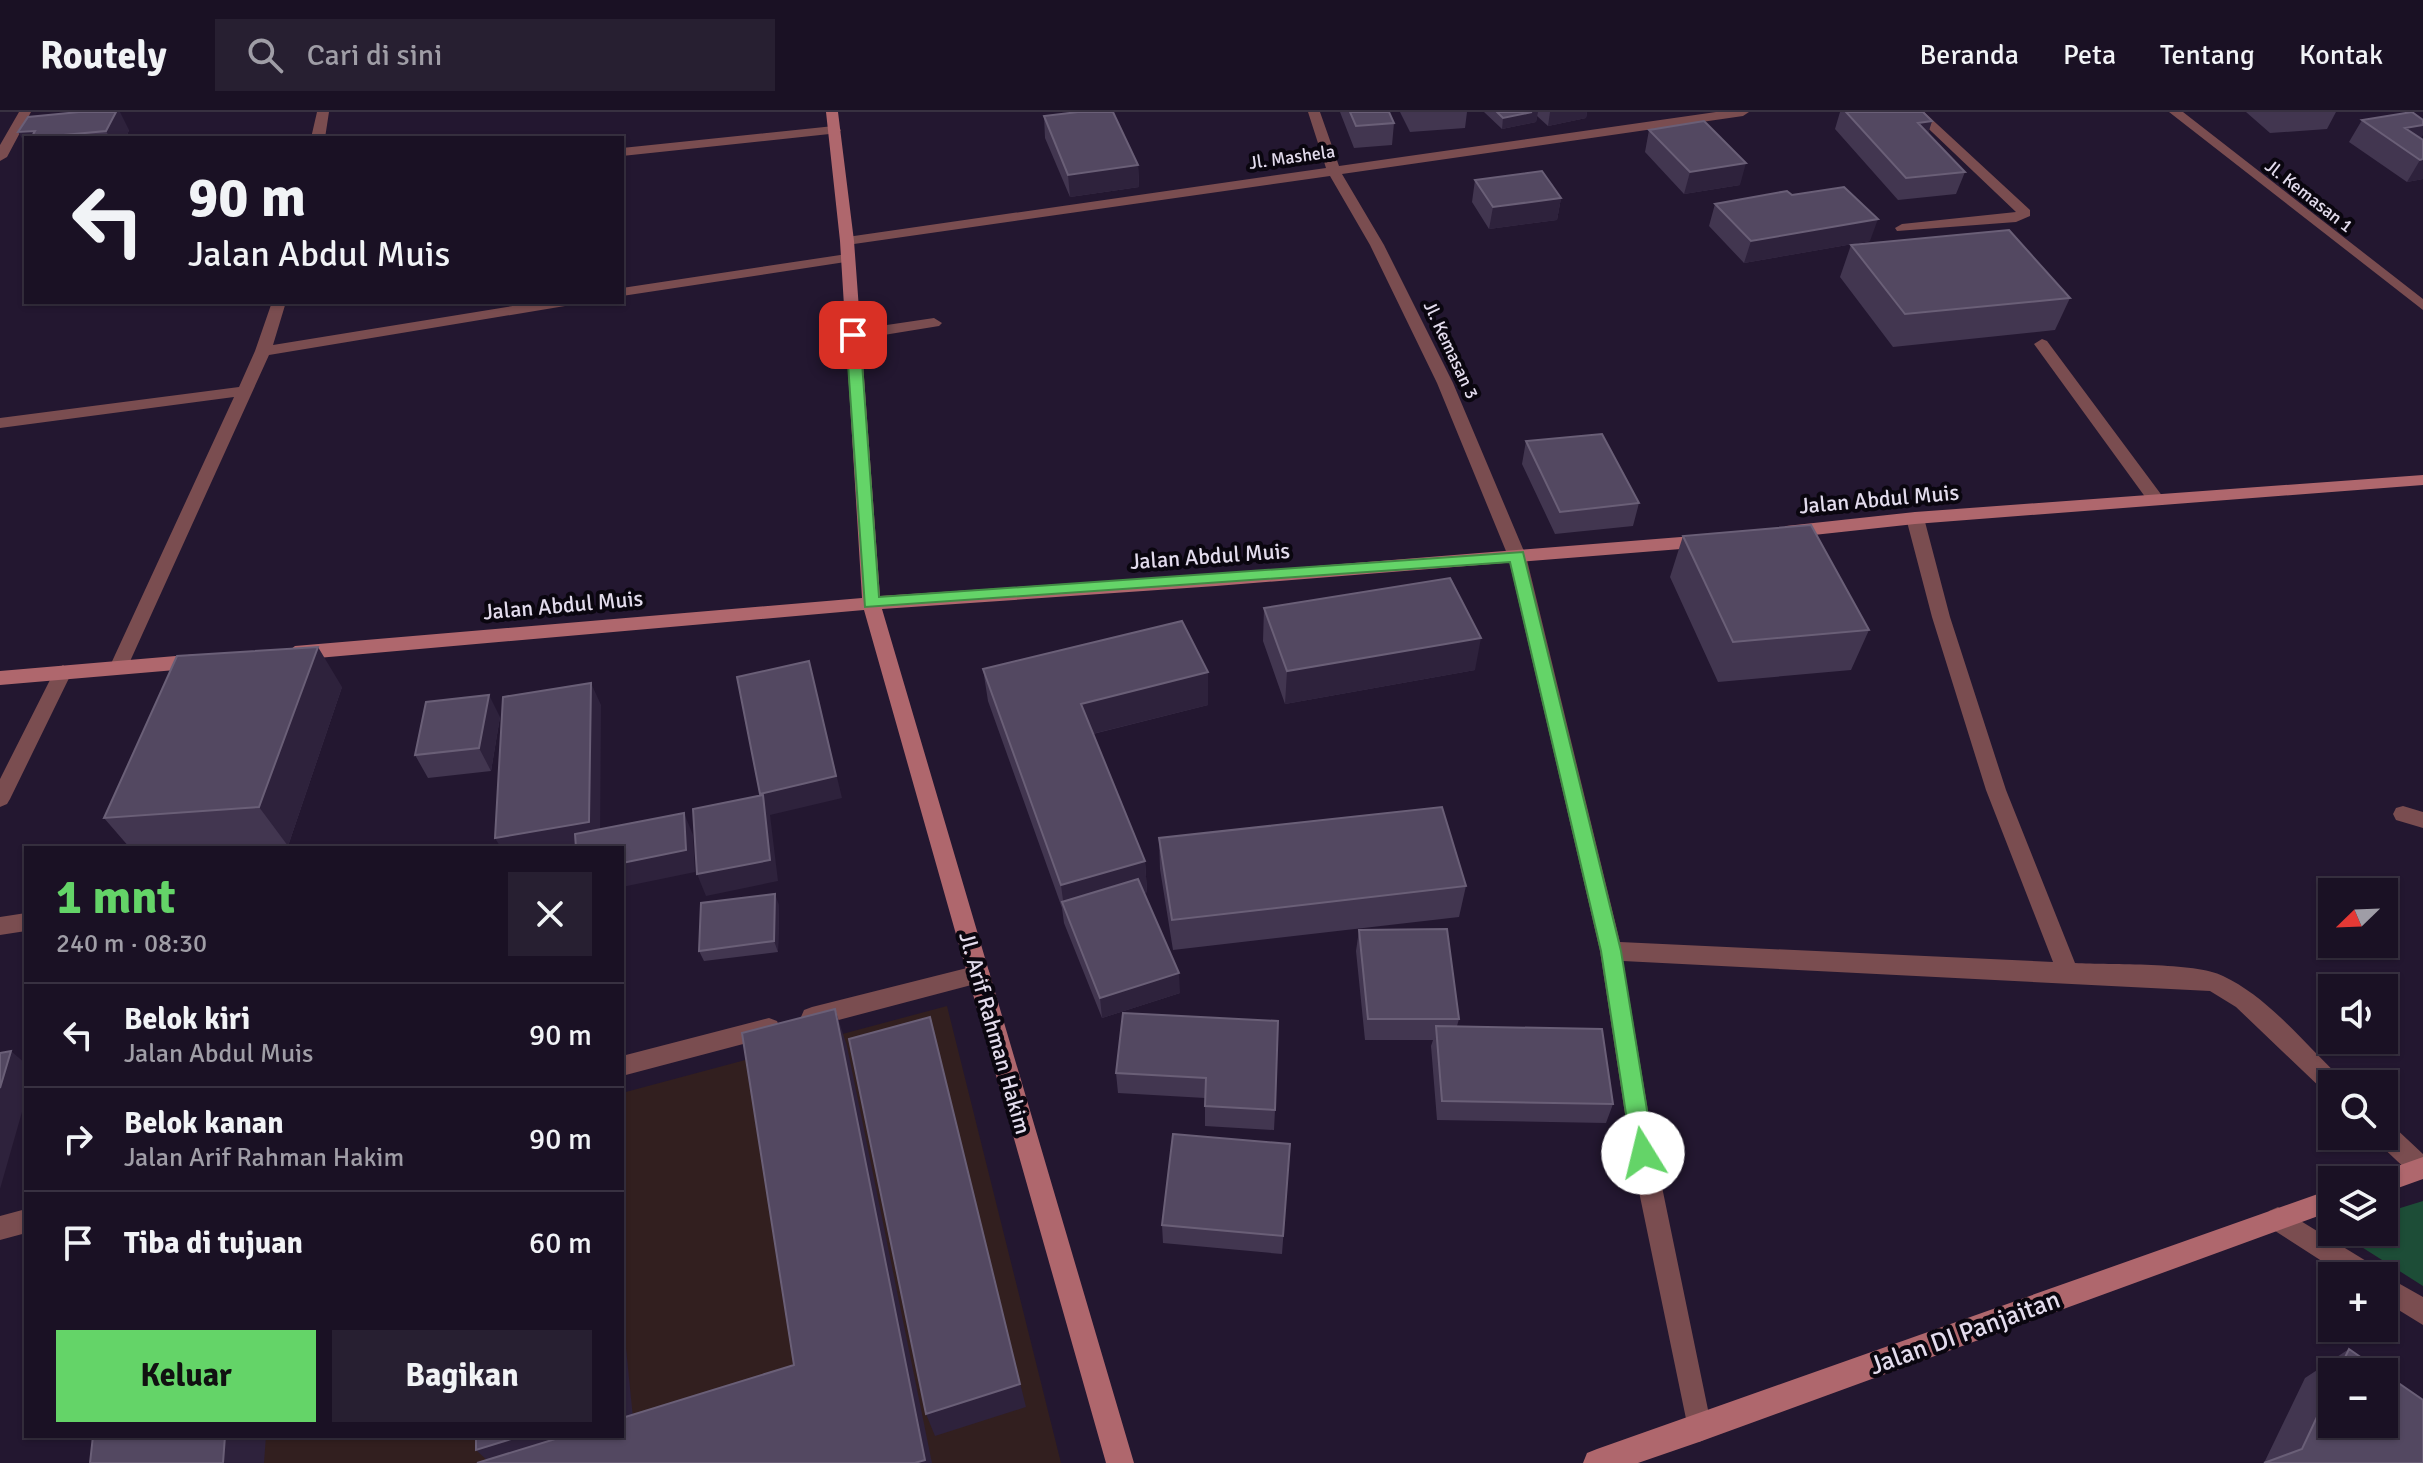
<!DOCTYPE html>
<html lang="id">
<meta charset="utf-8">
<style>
body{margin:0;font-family:Signika,sans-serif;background:#271f31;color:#f1f3f6;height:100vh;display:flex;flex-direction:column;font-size:30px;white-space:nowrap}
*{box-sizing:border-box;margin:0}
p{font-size:26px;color:#9f9da6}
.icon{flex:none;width:44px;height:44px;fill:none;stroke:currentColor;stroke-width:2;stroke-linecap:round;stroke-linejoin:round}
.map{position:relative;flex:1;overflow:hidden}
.drawer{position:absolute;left:24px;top:734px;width:600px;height:592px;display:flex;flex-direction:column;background:#1a1124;border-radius:0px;box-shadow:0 2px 6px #0004,0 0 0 2px #383141}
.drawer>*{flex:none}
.top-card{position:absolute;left:24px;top:24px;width:600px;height:168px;border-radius:0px;box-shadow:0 2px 6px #0004,0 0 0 2px #383141;background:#1a1124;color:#f1f3f6;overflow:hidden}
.needle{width:52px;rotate:247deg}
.controls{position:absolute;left:2318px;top:766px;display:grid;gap:16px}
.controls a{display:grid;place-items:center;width:80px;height:80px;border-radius:0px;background:#1a1124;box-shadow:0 2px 6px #0004,0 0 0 2px #383141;font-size:40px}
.pin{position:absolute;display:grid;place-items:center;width:68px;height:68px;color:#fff;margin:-34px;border-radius:16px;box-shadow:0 4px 12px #0006}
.me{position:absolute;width:88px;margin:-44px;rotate:351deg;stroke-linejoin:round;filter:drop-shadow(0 0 6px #0008)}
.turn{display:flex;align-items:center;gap:28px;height:168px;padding:0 32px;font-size:36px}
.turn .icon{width:104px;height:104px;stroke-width:2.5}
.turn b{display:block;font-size:56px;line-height:68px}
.round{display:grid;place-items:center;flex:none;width:84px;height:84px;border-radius:0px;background:#271f31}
.headline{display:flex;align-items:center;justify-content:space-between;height:136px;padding:0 32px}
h1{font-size:48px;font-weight:700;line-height:60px;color:#64d468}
.button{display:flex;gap:16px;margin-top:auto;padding:16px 32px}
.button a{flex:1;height:92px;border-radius:0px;background:#64d468;color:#111;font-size:32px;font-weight:700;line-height:92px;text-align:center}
.button a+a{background:#271f31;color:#f1f3f6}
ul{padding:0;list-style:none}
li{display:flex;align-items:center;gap:24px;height:104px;padding:0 32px;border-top:2px solid #383141}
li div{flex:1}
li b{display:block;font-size:30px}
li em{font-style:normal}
header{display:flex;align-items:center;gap:48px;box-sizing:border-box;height:112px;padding:0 40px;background:#1a1124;border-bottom:2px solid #383141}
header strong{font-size:38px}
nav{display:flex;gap:44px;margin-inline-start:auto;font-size:28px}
.search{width:560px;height:72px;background:#271f31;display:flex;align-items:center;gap:20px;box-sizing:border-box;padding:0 28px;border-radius:0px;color:#9f9da6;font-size:30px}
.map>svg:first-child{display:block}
.education{fill:#321f1f}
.green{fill:#1d4d37}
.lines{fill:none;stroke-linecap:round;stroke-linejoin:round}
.lane{fill:#7a4d50;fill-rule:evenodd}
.street{fill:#7a4d50;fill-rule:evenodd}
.secondary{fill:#af676d;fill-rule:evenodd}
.wall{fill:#423650}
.shaded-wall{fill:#2e223c}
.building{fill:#534861;stroke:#6a5f77;stroke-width:2}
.route{fill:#64d468;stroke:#418a44;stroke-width:2}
.labels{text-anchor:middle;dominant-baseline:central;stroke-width:8;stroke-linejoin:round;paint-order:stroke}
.far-street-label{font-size:18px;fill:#e3dced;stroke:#0a060f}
.street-label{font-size:22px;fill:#e3dced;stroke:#0a060f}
.near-street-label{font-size:26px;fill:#e3dced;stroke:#0a060f}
</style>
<header>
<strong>Routely</strong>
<div class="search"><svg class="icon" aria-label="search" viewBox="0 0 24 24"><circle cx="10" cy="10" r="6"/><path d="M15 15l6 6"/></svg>Cari di sini</div>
<nav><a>Beranda</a><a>Peta</a><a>Tentang</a><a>Kontak</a></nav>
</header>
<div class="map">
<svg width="2423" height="1351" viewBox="0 0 2423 1351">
<rect width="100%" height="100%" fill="#231730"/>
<!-- education -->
<path class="education" d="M947,894L1061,1351H118L121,1324H622V981Z"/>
<!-- green -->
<path class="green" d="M2423,1089V1174L2338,1120H2384V1101Z"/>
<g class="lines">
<!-- lane -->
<path class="lane" d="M934,206L942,211L939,214L853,228L845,223L853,218Z
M2042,227L2047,229L2163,385L2165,389L2163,393H2151L2034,232Z
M2403,694L2423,700V716L2396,708L2393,702L2396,696Z
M26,801V819L0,823V805Z"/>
<!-- street -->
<path class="street" d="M19,0H31L7,45L0,49V33Z
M317,0H329L325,26H311Z
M1308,0H1320L1339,54L1716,0H1749L1743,4L1342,62L1384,133L1453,271L1526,444L1620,830L2053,850L1986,678L1932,505L1906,406L1915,400L1924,406L1950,505L2006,678L2075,851C2109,853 2196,850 2223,864C2268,885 2304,931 2340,965L2344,972H2332V982L2324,979L2236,895L2210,879L1623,849L1655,1041L1712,1317L1708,1326L1699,1330L1690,1326L1631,1041L1600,839L1508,444L1437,271L1370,133L1330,64L847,133L840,129L847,125L1326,56Z
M1911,0H1924L2030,98V104L2016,110L1897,119L1895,116L1902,112L2016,100Z
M2169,0H2183L2423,187V198Z
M834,14L841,18L839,21L622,44V36Z
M847,142L852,143V149L622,184V176Z
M272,190H286L273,233L537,190H572L565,194L269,243L127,556L125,561H111L109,556L234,285L0,316V306L239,275L255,239Z
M63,553L72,560L10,687L7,692L0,695V667L54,560Z
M979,853L987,855L990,862L987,869L979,871L812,915L804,912L801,905L804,898L812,895Z
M769,906L777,909L780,916L777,923L622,964V944Z
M2384,1010L2392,1013L2423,1042V1066L2413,1064L2376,1029L2374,1024H2384Z
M2278,1095L2376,1155L2380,1164H2345L2269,1115L2266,1107L2269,1099Z
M26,1097V1121L0,1128V1104Z
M2384,1163L2423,1185V1213L2384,1189V1164H2381Z"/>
<!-- secondary -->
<path class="secondary" d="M826,0H838L854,129L880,484L1216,462L1706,423L1715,429L1706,435L1216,474L882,497L1134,1351H1106L864,498L295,548L286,541L295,534L862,486L840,129Z
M2423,363V373L1915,412L1786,426L1777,420L1786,414L1915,400Z
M199,542L208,549L199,556L0,573V559Z
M2423,1045V1067L2384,1081V1068H2373L2375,1062Z
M2332,1077V1099L1699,1330L1638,1351H1583L1587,1341L1597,1337Z"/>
</g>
<!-- wall -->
<path class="wall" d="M1340,0H1389L1394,11L1392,33L1354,36Z
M1400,0H1467L1465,16L1410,20Z
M1484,0H1587L1586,6L1548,14L1537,4L1536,10L1502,17Z
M1840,0H1923L1932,9L1928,21L1965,60L1956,82L1898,88L1835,17Z
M2246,0H2336L2327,17L2270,21Z
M1044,4L1138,53L1139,75L1070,85L1045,26Z
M2362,8L2423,28V67L2407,70L2349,30Z
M129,18L126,26H26L18,20Z
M1649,18L1740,73L1684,82L1645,40Z
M1475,68L1561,86L1557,108L1489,117L1472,90Z
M1792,83L1870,129L1744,151L1709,114L1715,92Z
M1851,133L2070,186L2055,218L1893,235L1840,165Z
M1526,329L1639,391L1633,414L1555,422L1522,352Z
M1683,424L1869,518L1851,558L1718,570L1670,465Z
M1264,496L1475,558L1285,592L1263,529Z
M983,557L1208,593L1093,622L1145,749L1147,780L1144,781L1180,881L1102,906L1064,811L1062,796L988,589Z
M342,575L288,734L259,736H130L104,706Z
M500,605L491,659L428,666L415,643Z
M1159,726L1466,774L1459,805L1173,838L1160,757Z
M779,793L778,840L704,849L699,839Z
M1359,818L1459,907L1457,914L1613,992L1606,1011L1437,1008L1431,934L1433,928H1365L1356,839Z
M1123,901L1275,998L1274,1018L1205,1014V986L1118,981L1116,961Z
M1290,1032L1282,1142L1163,1131L1162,1113Z
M2349,1237L2382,1260H2332V1312L2423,1351H2264L2305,1266Z"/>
<!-- shaded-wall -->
<path class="shaded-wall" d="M116,0H120L129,18L126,26H110L106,19Z
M1532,0H1538L1536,10L1502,17L1503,6Z
M1550,0H1587L1586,6L1548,14Z
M1932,9L1925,31L1918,11Z
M2423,13V23L2416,34L2405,16Z
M35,19L39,25L26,26V33L18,20Z
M2423,47V67L2407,70L2420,48Z
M1746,51L1740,73L1684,82L1690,60Z
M1138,53L1139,75L1070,85L1068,63Z
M1561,86L1557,108L1489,117L1493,95Z
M1878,107L1870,129L1744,151L1751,129Z
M1481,526L1475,558L1285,592L1287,559Z
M318,535L342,575L288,734L259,695Z
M809,549L842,686L770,703L778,769L706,784L697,762L765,696L760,682Z
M1208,560V593L1084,624L1081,592Z
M591,571L601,593L600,732L574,736H501L495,726Z
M489,583L500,605L491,659L479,636Z
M684,701L693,723L695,760L622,775V751Z
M1145,749L1147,780L1067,803L1064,796L1061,773Z
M775,782L779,793L778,840L774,829Z
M1179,861L1180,881L1102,906L1100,886Z
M835,897L847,934L932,1351H915Z
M930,905L1026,1295L935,1324L926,1302Z
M11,939L26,952V986L0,1077V976Z
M622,1196L634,1316L622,1320Z
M225,1324H266L264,1351H223Z
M521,1324H609L490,1351L476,1338Z"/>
<!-- building -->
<path class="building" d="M79,0H116L106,19L31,26L35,19L18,20L28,5Z
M1078,0H1113L1138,53L1068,63L1044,4Z
M1350,0H1389L1394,11L1356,14Z
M1497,0H1532L1503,6Z
M1846,0H1923L1932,9L1918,11L1965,60L1906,66Z
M2412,0L2423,8V13L2405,16L2423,28V47L2420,48L2362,8Z
M1704,9L1746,51L1690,60L1649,18Z
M1542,59L1561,86L1493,95L1475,68Z
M1844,75L1878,107L1751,129L1715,92L1787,79L1792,83Z
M2009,118L2070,186L1905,202L1851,133Z
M1602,322L1639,391L1560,400L1526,329Z
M1811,413L1869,518L1733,530L1683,424Z
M1450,466L1481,526L1287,559L1264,496Z
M1182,509L1208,560L1081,592L1145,749L1061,773L983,557Z
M318,535L259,695L104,706L177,544Z
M809,549L836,664L760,682L737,565Z
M591,571L589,710L495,726L503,585Z
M489,583L479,636L415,643L426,590Z
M763,683L770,748L697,762L693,697Z
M1442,695L1466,774L1172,808L1159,726Z
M684,701L686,738L622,751V736H576L575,722Z
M1138,767L1179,861L1100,886L1062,790Z
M775,782L774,829L699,839L701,791Z
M1447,817L1459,907H1368L1359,818Z
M835,897L925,1348L915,1351H477L565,1324H622V1306L794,1253L742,921Z
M1123,901L1278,909L1275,998L1205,994L1206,966L1116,961Z
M930,905L1020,1272L926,1302L849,927Z
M1436,914L1602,917L1613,992L1442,989Z
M11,939L0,976V941Z
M1173,1022L1290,1032L1283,1124L1162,1113Z
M2349,1237L2382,1260H2338Z
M2384,1261L2423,1288V1351H2264L2302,1337L2332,1273V1312H2384Z
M93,1324H225L223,1351H90Z
M476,1324H521L476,1338Z"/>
<!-- route -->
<path class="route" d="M853,218L860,223L879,485L1523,440L1621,839L1654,1041L1651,1048L1643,1051L1636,1048L1632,1041L1601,839L1510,450L865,495L846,223Z"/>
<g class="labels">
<!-- far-street labels -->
<g class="far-street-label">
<text transform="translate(1292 45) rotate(-8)">Jl. Mashela</text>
<text transform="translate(2309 84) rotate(38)">Jl. Kemasan 1</text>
<text transform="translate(1451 238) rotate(65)">Jl. Kemasan 3</text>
</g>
<!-- street labels -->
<g class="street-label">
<text transform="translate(1879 387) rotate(-5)">Jalan Abdul Muis</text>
<text transform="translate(1210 444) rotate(-4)">Jalan Abdul Muis</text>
<text transform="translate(563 493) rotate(-5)">Jalan Abdul Muis</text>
<text transform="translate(995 921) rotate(74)">Jl. Arif Rahman Hakim</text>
</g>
<!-- near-street labels -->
<g class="near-street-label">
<text transform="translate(1965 1221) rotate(-20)">Jalan DI Panjaitan</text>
</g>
</g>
</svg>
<div class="controls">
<a><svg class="needle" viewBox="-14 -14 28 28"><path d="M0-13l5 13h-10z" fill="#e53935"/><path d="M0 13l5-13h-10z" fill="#9f9da6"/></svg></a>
<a><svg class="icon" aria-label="sound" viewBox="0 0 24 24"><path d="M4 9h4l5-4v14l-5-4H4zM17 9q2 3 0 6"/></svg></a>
<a><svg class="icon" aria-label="search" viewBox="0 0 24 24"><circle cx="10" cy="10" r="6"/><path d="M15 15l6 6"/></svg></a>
<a><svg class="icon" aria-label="layers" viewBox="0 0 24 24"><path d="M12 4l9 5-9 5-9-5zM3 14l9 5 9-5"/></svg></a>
<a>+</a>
<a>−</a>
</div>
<div class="pin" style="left:853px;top:223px;background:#d93025"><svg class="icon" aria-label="arrive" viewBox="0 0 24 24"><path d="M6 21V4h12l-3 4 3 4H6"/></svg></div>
<svg class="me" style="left:1643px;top:1041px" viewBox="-20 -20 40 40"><circle r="19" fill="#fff"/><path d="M0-13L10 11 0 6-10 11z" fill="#64d468"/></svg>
<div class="top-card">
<div class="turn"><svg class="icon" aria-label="left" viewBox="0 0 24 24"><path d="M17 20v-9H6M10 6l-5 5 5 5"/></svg><div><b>90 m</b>Jalan Abdul Muis</div></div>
</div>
<section class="drawer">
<div class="headline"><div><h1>1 mnt</h1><p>240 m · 08:30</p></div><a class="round"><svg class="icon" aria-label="close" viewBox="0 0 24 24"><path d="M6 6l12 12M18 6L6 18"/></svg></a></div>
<ul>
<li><svg class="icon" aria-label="left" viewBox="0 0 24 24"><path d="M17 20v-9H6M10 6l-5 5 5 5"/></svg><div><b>Belok kiri</b><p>Jalan Abdul Muis</p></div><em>90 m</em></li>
<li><svg class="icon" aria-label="right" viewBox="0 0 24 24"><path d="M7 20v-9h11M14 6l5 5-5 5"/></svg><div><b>Belok kanan</b><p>Jalan Arif Rahman Hakim</p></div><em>90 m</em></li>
<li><svg class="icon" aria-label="arrive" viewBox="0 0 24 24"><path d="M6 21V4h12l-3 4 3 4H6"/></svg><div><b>Tiba di tujuan</b></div><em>60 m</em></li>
</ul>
<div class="button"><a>Keluar</a><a>Bagikan</a></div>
</section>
</div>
